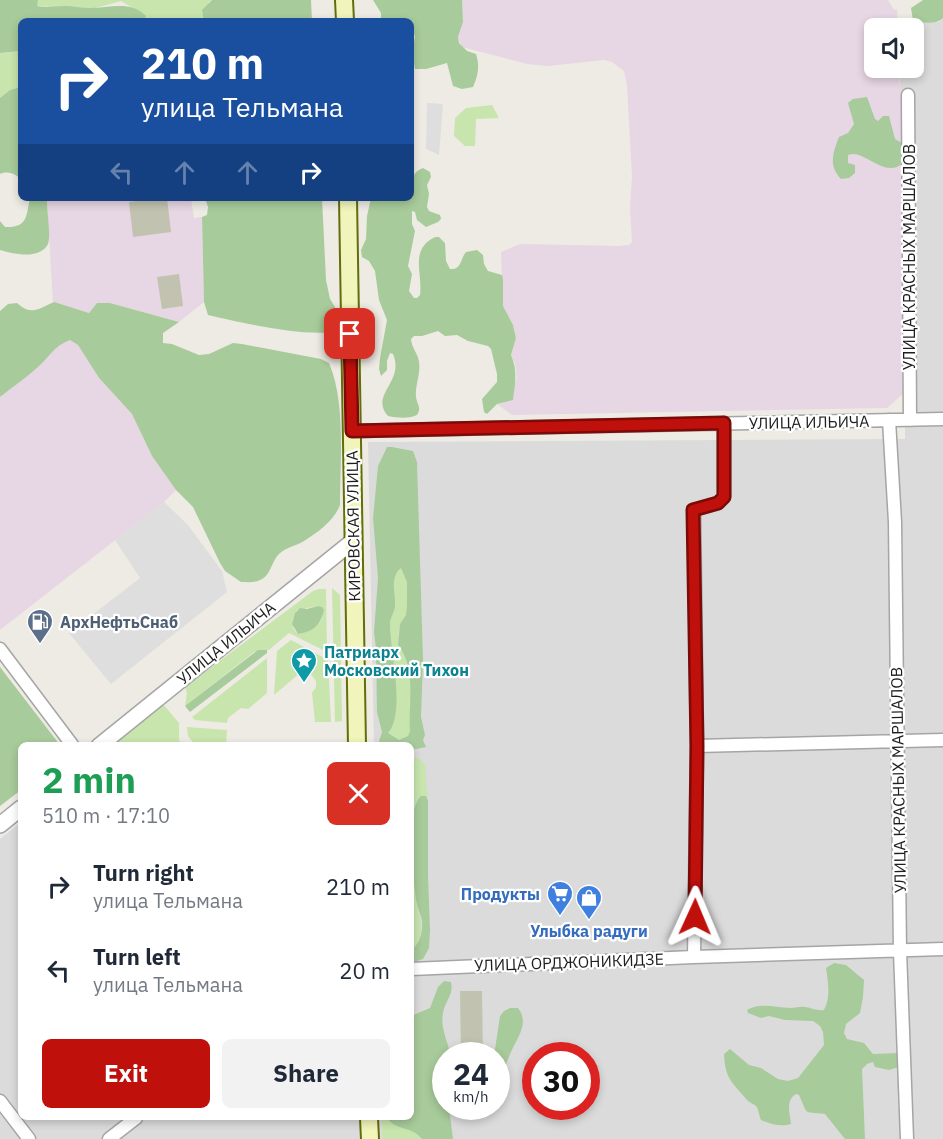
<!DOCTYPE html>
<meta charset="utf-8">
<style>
body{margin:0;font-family:"IBM Plex Sans",sans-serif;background:#f2f2f3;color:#1f2937;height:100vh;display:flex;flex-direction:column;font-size:22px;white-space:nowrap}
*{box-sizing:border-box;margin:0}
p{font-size:20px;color:#747a83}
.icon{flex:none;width:33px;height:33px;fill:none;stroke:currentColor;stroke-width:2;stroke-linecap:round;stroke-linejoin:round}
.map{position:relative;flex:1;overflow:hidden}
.sheet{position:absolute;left:18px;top:742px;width:396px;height:378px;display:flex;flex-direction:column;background:#fff;border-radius:9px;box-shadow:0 3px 9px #0003}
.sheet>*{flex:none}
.top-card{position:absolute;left:18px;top:18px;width:396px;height:183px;border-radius:9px;box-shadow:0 3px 9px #0003;background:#1a4fa0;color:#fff;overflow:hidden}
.tools{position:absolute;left:864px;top:18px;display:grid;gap:12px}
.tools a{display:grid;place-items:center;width:60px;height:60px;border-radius:9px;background:#fff;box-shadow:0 3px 9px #0003;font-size:30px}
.speed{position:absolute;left:432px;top:1042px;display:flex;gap:12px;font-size:30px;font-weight:700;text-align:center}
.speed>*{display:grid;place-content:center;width:78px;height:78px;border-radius:50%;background:#fff;box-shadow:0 3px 9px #0003;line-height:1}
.speed small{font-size:15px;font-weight:400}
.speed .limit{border:9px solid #d22;background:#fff;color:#111}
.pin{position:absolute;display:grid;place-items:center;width:51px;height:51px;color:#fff;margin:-26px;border-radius:12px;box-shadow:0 3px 9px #0006}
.me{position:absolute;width:66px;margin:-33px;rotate:1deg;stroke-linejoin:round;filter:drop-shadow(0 0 4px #0008)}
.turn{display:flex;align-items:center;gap:21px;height:126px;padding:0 24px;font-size:27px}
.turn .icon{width:78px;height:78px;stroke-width:2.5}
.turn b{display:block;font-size:42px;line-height:51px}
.lanes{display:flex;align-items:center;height:57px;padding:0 24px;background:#0003;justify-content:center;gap:30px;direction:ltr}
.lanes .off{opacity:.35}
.round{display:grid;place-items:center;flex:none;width:63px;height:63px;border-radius:9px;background:#f2f2f3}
.overview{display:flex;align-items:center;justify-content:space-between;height:102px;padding:0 24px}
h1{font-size:36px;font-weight:800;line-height:45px;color:#1e9e55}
.primary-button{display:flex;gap:12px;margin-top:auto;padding:12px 24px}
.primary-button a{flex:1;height:69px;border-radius:9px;background:#bf100c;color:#fff;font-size:24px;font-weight:800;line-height:69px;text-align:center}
.primary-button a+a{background:#f2f2f3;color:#1f2937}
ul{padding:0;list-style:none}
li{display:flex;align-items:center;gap:18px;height:84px;padding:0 24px}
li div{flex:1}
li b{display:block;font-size:22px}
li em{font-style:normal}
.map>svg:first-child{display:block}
.residential{fill:#dcdbdb;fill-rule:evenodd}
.industrial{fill:#e7d6e3}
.construction{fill:#c2c2b0}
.grass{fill:#c7e5ad;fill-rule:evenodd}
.forest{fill:#a8cb9b;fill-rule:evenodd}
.parking{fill:#dedede}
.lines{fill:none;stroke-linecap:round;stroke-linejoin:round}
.minor-casing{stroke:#a5a5a5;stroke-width:15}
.tertiary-casing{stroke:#a5a5a5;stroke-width:18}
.secondary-casing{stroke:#616e0b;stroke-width:20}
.minor{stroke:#fff;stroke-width:12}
.tertiary{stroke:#fff;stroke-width:15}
.secondary{stroke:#f1f5bb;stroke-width:16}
.route-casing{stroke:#7c0a08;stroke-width:15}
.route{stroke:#bf100c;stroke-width:10}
.labels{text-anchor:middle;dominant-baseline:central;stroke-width:4.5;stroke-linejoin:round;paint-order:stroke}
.street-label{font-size:16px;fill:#1e1e1e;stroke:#fff}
.service-label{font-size:16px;font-weight:bold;fill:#4e5e75;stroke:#fff;text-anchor:start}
.culture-label{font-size:16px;font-weight:bold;fill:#0d838f;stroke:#fff;text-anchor:start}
.shop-label{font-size:16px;font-weight:bold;fill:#366cbe;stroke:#fff;text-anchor:end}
</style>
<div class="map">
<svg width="943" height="1139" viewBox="0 0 943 1139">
<rect width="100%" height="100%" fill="#eeebe4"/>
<!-- residential -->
<path class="residential" d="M943,18V1139H0V839L21,822V1118H411V746L374,745L368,442L905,439L904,161L899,68H914V28H898V20H913L929,23L939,22ZM446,1056H496V1107H446ZM536,1056H586V1107H536Z"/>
<!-- industrial -->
<path class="industrial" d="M462,0H888L894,10L897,9L898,28H874V68H899V84L904,90L905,392L887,408L512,415L497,404L505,402L514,395V386L517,378L515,363L511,355L516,338L513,325L503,306L501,252L520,244L618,246L629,245L632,242L630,209L632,176L627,85L624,71L612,62L604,60L548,66L527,64L462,47L458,38L463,22Z
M65,198H191L194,218L202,217L204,302L179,322L110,303L90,313L53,303L47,201Z
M70,340L78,345L99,378L132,414L152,456L176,490L164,502L0,630V397L39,366L52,350L60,344Z"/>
<!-- construction -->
<path class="construction" d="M159,198H167L171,232L133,237L129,202Z
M179,274L183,306L162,309L157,277Z
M460,991H482L483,1056H461Z"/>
<!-- grass -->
<path class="grass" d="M38,0H212L209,2L204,21H144L146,16L121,1L92,9L36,6Z
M21,51V87L10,90L0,98V53Z
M492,105L499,118L476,119L475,146H465L454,136L455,118L466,108Z
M401,567L407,582V605L406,615L400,624L398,634L405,654L411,686L410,731L408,736L399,740L388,733C405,715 390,649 390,624C390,618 394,613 395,607C396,593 389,579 401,567Z
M332,588L340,595L342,721L335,722Z
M319,589H326L327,652L289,633L269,650L254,652L185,706L187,693L185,687L313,591ZM318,606L322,607C327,622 312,632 298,634C290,628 292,619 297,610Z
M291,640L328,660L331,722H315L312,693L316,687V681L310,673H300L274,695L277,651Z
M267,658V693L248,709L241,708L228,718L227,723L195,720L192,717Z
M163,704L179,723V740L183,745H112Z
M187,727L227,730L226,745H195L188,736Z
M411,758C418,758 422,759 425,765L428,801L426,796L415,805L411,828Z
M411,857C414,871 414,886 417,901C419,918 428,938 411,950Z
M382,1118H387C396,1131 412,1126 422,1139H382Z"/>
<!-- forest -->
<path class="forest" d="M0,0H38L37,6C47,8 55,6 65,6C73,6 81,8 89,8C111,8 130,0 146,16L144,21H21V51L0,53Z
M212,0H311L312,21H204L202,10Z
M373,0H462L463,22L458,37L459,43L467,51L476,54C480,66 478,76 473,87L462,89L453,86L447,63L426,69H415L412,52L415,37L411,21H381V13Z
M923,0H943V18C936,25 923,23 913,20L911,8Z
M21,87V179C14,173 8,171 0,174V98L10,90Z
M867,97L875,119L878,121L883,116H889L895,139L904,144L903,163C884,180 864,148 848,155V163L855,165V173L849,178L841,179C828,166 833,152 839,137L848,133L854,124L848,103L853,99Z
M423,168L430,172L431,177L427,185L429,194L427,207L429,211L440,215L441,219L438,222L426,227L417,220L415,212L412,211V224L415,231L408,266L412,274L409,291L414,298H417L420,295C423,272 409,250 435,237H439L445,243L446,261L450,269C462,270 460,259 466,252L477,250L483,255L484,264L488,271L502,275L503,279V306L513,325L516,338L511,355C518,371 515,383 513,400L497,404L487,414L484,412L482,399L497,382V374L491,349L488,346L468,341L457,335L445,336L438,331L422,336H414L411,339C412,349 418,353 419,362C421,373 415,385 416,397C417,405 422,407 417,415C408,419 398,418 388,416C369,395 405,382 393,354L390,353L387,361V370L381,376L379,369L380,358L387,320L379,300L375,271L369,261L362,257L361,250L366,239L367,216L371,198H411C411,186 409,173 423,168Z
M30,198H51L47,201C47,211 51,236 48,244C40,260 13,254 0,250V221L5,227C28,228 26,216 30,198Z
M205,198H322L326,280L330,299L335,307L338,321L336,331C309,338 237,322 208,315L204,302L202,217L207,215L208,207Z
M54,302L89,313L97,303H110L179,322L163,333V343L172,344L199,355L209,354L233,343L242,344L321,359L329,363C346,402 340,463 340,505C334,521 318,532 304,541C296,546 286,547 279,554C271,562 271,576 260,580C254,583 247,582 241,582L225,571L220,563L193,507L176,490L152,456L132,414L99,378L78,345L70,340C54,346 49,357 38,367C26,378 12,387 0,397V311L8,304L17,303C32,316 38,309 54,302Z
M387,447H392L413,451L417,462L423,660L421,717L425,735L423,740L426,747L411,750V746L381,745L379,741L382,732L377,712L376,649L374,632L378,578L373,518L378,466ZM401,568L407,582V605L406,615L400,624L398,645C417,669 408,703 410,731L408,736L399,740L388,733C406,713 390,650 390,624C390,618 394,613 395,607C396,593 389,578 401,568Z
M318,606L322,607L324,610C321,625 313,632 298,634L292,624L295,613L300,608L307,609Z
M258,650H267V653L190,712L185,706Z
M0,667L60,745L21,746V790L0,806Z
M421,796H426L428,801V875L430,930L429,948L423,959L411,963V950C420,944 423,932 422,921C421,914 417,907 416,899C413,875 404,813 421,796Z
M834,963L846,965L864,980L863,997L860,1013L846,1024L844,1033L847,1039L864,1043L873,1054L900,1053L899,1067L889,1070L875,1067L873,1062L867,1064L862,1069L865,1139H845L825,1114C801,1111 809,1116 799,1095L796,1094C785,1101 790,1113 791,1124C782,1127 770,1124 761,1120C759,1116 759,1110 756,1106C754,1104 750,1103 748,1101C733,1083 725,1080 724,1054L730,1049L749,1065L761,1068L778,1079L788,1081L798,1078L824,1045L823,1032L820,1026L813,1021L785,1020L769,1016L761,1018L748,1013L747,1010C760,1002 776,1008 790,1008C795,1008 800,1006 805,1007C812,1008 817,1011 824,1010C831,997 828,982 826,968Z
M444,981L451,982C454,995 445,1001 443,1013C440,1028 448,1042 451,1056H446V1107H449L453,1139H422C412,1126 396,1131 387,1118H411V1016L430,1008L438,987Z
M510,1008H518C530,1023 517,1038 511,1052C506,1063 506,1069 497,1077L496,1056H494L500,1016L504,1011Z"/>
<!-- parking -->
<path class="parking" d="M427,103L443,104L439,155L426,149Z
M164,502L188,525L222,571L227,592L111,684L69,633L140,578L115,540Z"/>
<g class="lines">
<defs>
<path id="minor" d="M908,95L910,420
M889,420L895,522L900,951L907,1139
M352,431L943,419
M0,649L73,746
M697,746L943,740
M694,957L697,746L694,510L718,503L724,497V423
M411,969L694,957L943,949
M0,1101L29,1139
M109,1139L136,1118"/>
<path id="tertiary" d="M99,746L353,541
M0,825L21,808"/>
<path id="secondary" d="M344,0L345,21
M348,198L357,746
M369,1118L370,1139"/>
</defs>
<!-- minor casing -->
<use href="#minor" class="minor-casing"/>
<!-- tertiary casing -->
<use href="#tertiary" class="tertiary-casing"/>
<!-- secondary casing -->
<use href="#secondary" class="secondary-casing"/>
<!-- minor -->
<use href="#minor" class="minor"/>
<!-- tertiary -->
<use href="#tertiary" class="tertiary"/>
<!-- secondary -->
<use href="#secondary" class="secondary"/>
</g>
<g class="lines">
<defs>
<path id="route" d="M350,334L352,431L724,423V497L718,503L693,510L697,746L695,917"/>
</defs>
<!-- route casing -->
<use href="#route" class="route-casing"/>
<!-- route -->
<use href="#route" class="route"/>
</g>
<!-- icons -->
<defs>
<symbol id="fuel-pin" viewBox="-11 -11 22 30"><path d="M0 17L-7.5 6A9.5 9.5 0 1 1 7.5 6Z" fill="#5c6f8a" stroke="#fff"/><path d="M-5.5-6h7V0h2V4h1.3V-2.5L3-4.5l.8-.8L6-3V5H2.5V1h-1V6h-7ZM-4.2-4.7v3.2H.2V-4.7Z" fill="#fff"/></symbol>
<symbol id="sight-pin" viewBox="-11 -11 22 30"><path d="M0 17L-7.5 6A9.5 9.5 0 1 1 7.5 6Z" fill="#0f9aa8" stroke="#fff"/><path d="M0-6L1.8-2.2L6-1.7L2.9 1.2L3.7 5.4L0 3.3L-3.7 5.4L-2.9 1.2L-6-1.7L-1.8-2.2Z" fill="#fff"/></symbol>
<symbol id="supermarket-pin" viewBox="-11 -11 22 30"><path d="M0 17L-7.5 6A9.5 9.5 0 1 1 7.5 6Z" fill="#3f7fe0" stroke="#fff"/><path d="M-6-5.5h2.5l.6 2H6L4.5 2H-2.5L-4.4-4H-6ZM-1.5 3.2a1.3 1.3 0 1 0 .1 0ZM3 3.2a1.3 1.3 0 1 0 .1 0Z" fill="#fff"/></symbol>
<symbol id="shop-pin" viewBox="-11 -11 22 30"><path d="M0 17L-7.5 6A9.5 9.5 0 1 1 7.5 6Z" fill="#3f7fe0" stroke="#fff"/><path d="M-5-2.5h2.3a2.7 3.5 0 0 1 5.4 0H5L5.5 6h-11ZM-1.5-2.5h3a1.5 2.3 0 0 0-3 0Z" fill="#fff"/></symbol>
</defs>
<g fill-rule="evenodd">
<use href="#fuel-pin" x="25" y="607" width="30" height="40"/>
<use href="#sight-pin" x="289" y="646" width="30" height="40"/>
<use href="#supermarket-pin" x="545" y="879" width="30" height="40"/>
<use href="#shop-pin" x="574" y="883" width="30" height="40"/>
</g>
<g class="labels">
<!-- street labels -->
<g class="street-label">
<text transform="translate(909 257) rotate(-90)">УЛИЦА КРАСНЫХ МАРШАЛОВ</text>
<text transform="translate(809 422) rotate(-1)">УЛИЦА ИЛЬИЧА</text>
<text transform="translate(353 526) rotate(-91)">КИРОВСКАЯ УЛИЦА</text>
<text transform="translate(226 643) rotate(-39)">УЛИЦА ИЛЬИЧА</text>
<text transform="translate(898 780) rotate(-91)">УЛИЦА КРАСНЫХ МАРШАЛОВ</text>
<text transform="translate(569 962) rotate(-2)">УЛИЦА ОРДЖОНИКИДЗЕ</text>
</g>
<!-- service labels -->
<g class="service-label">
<text x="60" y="622">АрхНефтьСнаб</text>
</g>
<!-- culture labels -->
<g class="culture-label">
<text x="324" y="652">Патриарх<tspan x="324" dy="18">Московский Тихон</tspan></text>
</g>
<!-- shop labels -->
<g class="shop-label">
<text x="540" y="894">Продукты</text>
<text x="589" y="931" text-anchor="middle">Улыбка радуги</text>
</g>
</g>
</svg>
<div class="tools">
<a><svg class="icon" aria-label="sound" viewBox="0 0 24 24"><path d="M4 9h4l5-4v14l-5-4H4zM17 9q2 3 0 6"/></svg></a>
</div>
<div class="speed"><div>24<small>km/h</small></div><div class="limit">30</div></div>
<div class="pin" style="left:350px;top:334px;background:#d93025"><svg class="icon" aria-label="arrive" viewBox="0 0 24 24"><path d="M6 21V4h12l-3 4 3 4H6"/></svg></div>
<svg class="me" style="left:695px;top:917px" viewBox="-20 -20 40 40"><path d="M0-17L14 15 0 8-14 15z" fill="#bf100c" stroke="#fff" stroke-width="4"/></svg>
<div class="top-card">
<div class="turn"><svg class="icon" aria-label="right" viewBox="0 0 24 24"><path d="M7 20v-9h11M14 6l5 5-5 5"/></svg><div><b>210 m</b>улица Тельмана</div></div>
<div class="lanes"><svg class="icon off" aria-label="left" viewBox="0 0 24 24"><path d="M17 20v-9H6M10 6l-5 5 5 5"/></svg><svg class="icon off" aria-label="ahead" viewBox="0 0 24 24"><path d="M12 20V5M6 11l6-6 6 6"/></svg><svg class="icon off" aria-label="ahead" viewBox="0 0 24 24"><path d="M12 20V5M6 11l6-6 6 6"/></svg><svg class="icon" aria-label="right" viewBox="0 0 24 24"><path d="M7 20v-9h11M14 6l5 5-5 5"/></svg></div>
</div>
<section class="sheet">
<div class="overview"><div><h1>2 min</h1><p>510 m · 17:10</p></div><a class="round" style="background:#d93025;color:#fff"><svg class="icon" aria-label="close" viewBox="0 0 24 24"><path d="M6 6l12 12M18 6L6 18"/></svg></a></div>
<ul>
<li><svg class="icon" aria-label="right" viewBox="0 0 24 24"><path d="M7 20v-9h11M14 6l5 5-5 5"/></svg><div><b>Turn right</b><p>улица Тельмана</p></div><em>210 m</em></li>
<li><svg class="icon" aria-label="left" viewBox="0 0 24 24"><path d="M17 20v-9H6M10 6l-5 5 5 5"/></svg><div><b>Turn left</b><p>улица Тельмана</p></div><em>20 m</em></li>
</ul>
<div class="primary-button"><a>Exit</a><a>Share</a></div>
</section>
</div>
